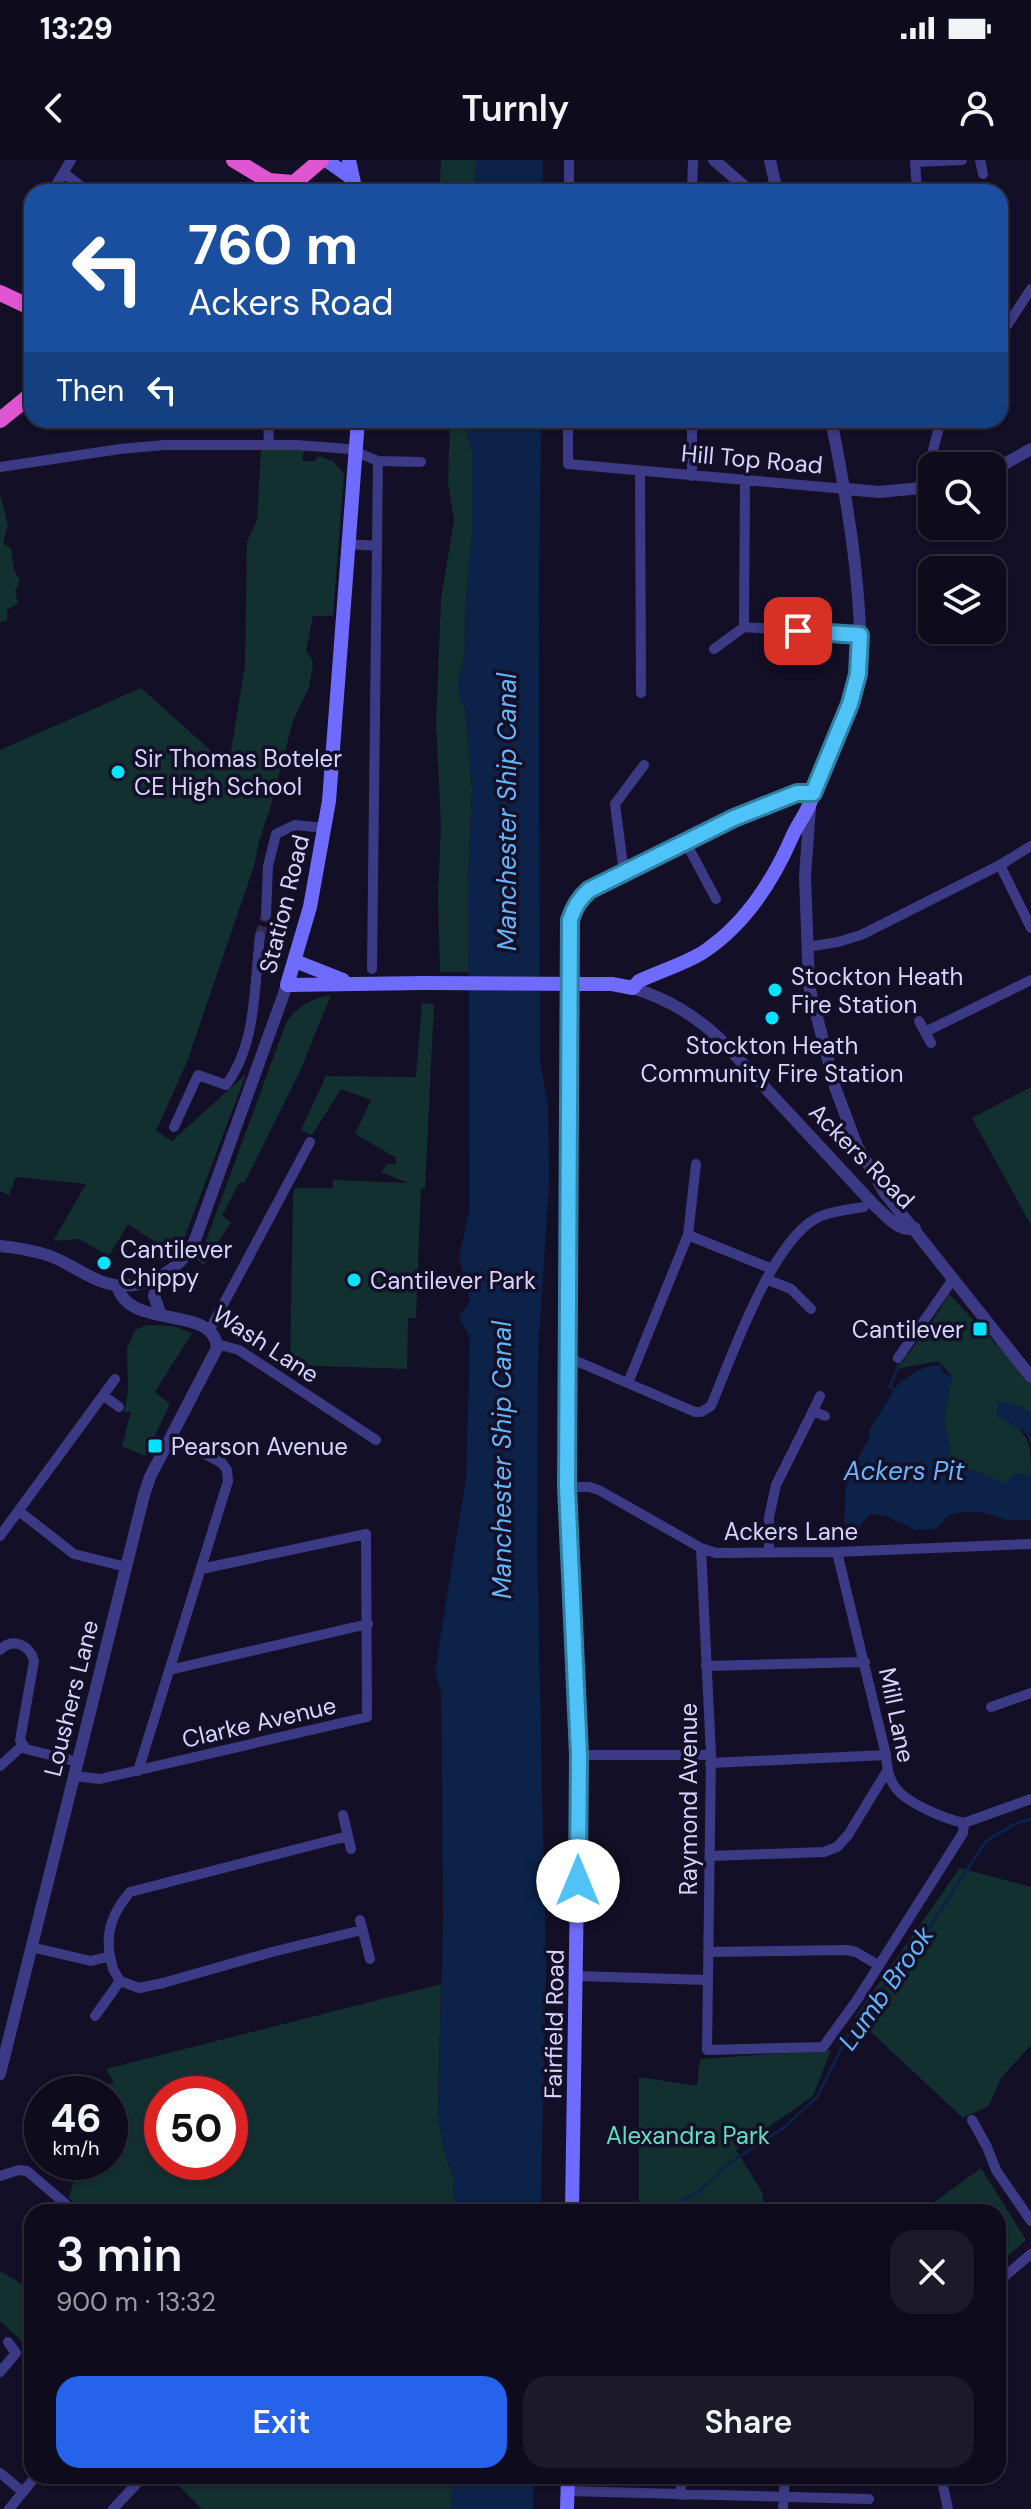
<!DOCTYPE html>
<meta charset="utf-8">
<style>
body{margin:0;font-family:"DM Sans",sans-serif;background:#1c1929;color:#f1f3f6;height:100vh;display:flex;flex-direction:column;font-size:30px;white-space:nowrap}
*{box-sizing:border-box;margin:0}
p{font-size:26px;color:#9b9ba3}
.icon{flex:none;width:44px;height:44px;fill:none;stroke:currentColor;stroke-width:2;stroke-linecap:round;stroke-linejoin:round}
.map{position:relative;flex:1;overflow:hidden}
.panel{position:absolute;left:24px;top:2044px;width:982px;height:280px;display:flex;flex-direction:column;background:#0e0b1c;border-radius:24px;box-shadow:0 2px 6px #0004,0 0 0 2px #2e2b3b}
.panel>*{flex:none}
.banner{position:absolute;left:24px;top:24px;width:984px;height:244px;border-radius:24px;box-shadow:0 2px 6px #0004,0 0 0 2px #2e2b3b;background:#1a4fa0;color:#fff;overflow:hidden}
.controls{position:absolute;left:918px;top:292px;display:grid;gap:16px}
.controls a{display:grid;place-items:center;width:88px;height:88px;border-radius:16px;background:#0e0b1c;box-shadow:0 2px 6px #0004,0 0 0 2px #2e2b3b;font-size:40px}
.speed{position:absolute;left:24px;top:1916px;display:flex;gap:16px;font-size:40px;font-weight:700;text-align:center}
.speed>*{display:grid;place-content:center;width:104px;height:104px;border-radius:50%;background:#0e0b1c;box-shadow:0 2px 6px #0004,0 0 0 2px #2e2b3b;line-height:1}
.speed small{font-size:20px;font-weight:400}
.speed .limit{border:12px solid #d22;background:#fff;color:#111}
.pin{position:absolute;display:grid;place-items:center;width:68px;height:68px;color:#fff;margin:-34px;border-radius:16px;box-shadow:0 4px 12px #0006}
.me{position:absolute;width:88px;margin:-44px;rotate:0deg;stroke-linejoin:round;filter:drop-shadow(0 0 6px #0008)}
.turn{display:flex;align-items:center;gap:28px;height:168px;padding:0 32px;font-size:36px}
.turn .icon{width:104px;height:104px;stroke-width:2.5}
.turn b{display:block;font-size:56px;line-height:68px}
.then{display:flex;align-items:center;height:76px;padding:0 32px;background:#0003;gap:16px;font-size:30px}
.round{display:grid;place-items:center;flex:none;width:84px;height:84px;border-radius:24px;background:#1c1929}
.head{display:flex;align-items:center;justify-content:space-between;height:136px;padding:0 32px}
h1{font-size:48px;font-weight:600;line-height:60px}
.action{display:flex;gap:16px;margin-top:auto;padding:16px 32px}
.action a{flex:1;height:92px;border-radius:24px;background:#2563eb;color:#fff;font-size:32px;font-weight:600;line-height:92px;text-align:center}
.action a+a{background:#1c1929;color:#f1f3f6}
.status{display:flex;justify-content:space-between;align-items:center;height:56px;padding:0 40px;background:#0e0b1c;direction:ltr}
.status svg{height:22px;fill:currentColor}
header{display:flex;justify-content:space-between;align-items:center;height:104px;padding:0 32px;background:#0e0b1c;font-size:36px;font-weight:600}
.map>svg:first-child{display:block}
.green{fill:#12302f;fill-rule:evenodd}
.water{fill:#0c2248}
.lines{fill:none;stroke-linecap:round;stroke-linejoin:round}
.stream{stroke:#0c2248;stroke-width:3}
.minor-tunnel{stroke:#312d47;stroke-width:10;stroke-dasharray:10 5;stroke-linecap:butt}
.minor{stroke:#3d3a85;stroke-width:10}
.tertiary{stroke:#3d3a85;stroke-width:12}
.secondary{stroke:#6f6bff;stroke-width:14}
.trunk{stroke:#e055d1;stroke-width:16}
.secondary-bridge{stroke:#6f6bff;stroke-width:14}
.route-casing{stroke:#337fa1;stroke-width:20}
.route{stroke:#4fc3f7;stroke-width:14}
.poi-dot{fill:#00e5ff;stroke:#130f26;stroke-width:3}
.labels{text-anchor:middle;dominant-baseline:central;stroke-width:7;stroke-linejoin:round;paint-order:stroke}
.street-label{font-size:24px;fill:#d9d4ff;stroke:#130f26}
.poi-label{font-size:24px;fill:#d9d4ff;stroke:#130f26;text-anchor:start}
.park-label{font-size:24px;fill:#5fe0c0;stroke:#130f26}
.water-label{font-size:26px;font-style:italic;fill:#62b6ff;stroke:#130f26}
</style>
<div class="status"><b>13:29</b><svg viewBox="0 0 49 12"><path d="M0 12V9h3v3zM5 12V6h3v6zM10 12V3h3v9zM15 12V0h3v12zM26 1h20v11H26zM47 4h2v5h-2z"/></svg></div>
<header><svg class="icon" aria-label="back" viewBox="0 0 24 24"><path d="M15 5l-7 7 7 7"/></svg>Turnly<svg class="icon" aria-label="person" viewBox="0 0 24 24"><circle cx="12" cy="8" r="4"/><path d="M4 21q1-7 8-7t8 7"/></svg></header>
<div class="map">
<svg width="1031" height="2349" viewBox="0 0 1031 2349">
<rect width="100%" height="100%" fill="#130f26"/>
<!-- green -->
<path class="green" d="M441,0H476L475,32H442L440,21Z
M450,260H468L467,276L472,290V375L466,438L465,494L458,521L459,536L465,549L472,629L468,728L469,812H440L438,736L441,664L436,563L441,440L454,360L448,323Z
M289,288L304,290L302,301H315L318,296L333,301L344,314L333,456H313L306,491L312,499L313,505L309,527L293,561L270,649L260,678L254,706L187,902L156,971L172,981L246,914L185,1076L172,1093L128,1064L109,1096L79,1079L53,1081L86,1024L16,1017L9,1035L0,1031V590L141,528L219,598L221,596L230,597L245,505L247,381L257,361L261,289Z
M0,333L8,365L3,383L11,388L14,410L20,420L15,432L18,443L7,450V460L0,462Z
M331,835L300,911L245,1022L239,1023L222,1056L231,1062L204,1105L197,1100L203,1089L286,863C297,846 311,839 331,835Z
M422,843L434,844L425,1029L421,1028L416,1158H408L407,1209L290,1205L293,1034L295,1028H333V1020L408,1023L381,1012L387,1004H396V998L355,974L371,940L341,929L312,975L301,970L326,916L416,917Z
M1031,927V1065L972,958Z
M949,1134L1031,1221V1254L1022,1247L997,1242V1256C1030,1272 1031,1280 1031,1316L1005,1324L979,1312L953,1306L944,1258L952,1216L938,1201L897,1209L929,1166Z
M147,1165L173,1166L192,1173L155,1232L170,1244L145,1296L122,1286L131,1252H124L128,1232L127,1188L135,1170Z
M960,1708L1031,1727V1885L1001,1918L989,1946L963,1958L855,1857Z
M441,1824L438,1952L443,1987L454,2020L453,2052H86L69,2038L79,2002H110V1934H99L101,1927L114,1923L106,1909ZM162,1934H230V2002H162Z
M831,1890L813,1936L736,1990L762,2032L765,2052H639V1917L697,1926L700,1899Z
M981,2008L1026,2080L998,2105V2052H921Z
M0,2111L32,2130V2191L0,2161Z
M169,2316H453L451,2349H202Z"/>
<!-- water -->
<path class="water" d="M476,0H543V32H475Z
M468,260H541L539,441L540,902L548,944L549,1025L538,1192L537,1388L546,1802L541,2052H453L454,2020L443,1987L438,1952L443,1758L441,1532L435,1511L466,1319L470,1179L459,1156L470,1142L459,1097L470,1048L468,728L472,629L465,549L459,536L458,521L465,494L466,438L472,375V290L467,276Z
M940,1205L944,1213L953,1216L944,1258L953,1306L979,1312L1005,1323L1014,1314L1031,1315V1360H1007L982,1352H961L949,1355L936,1369L916,1370L885,1356L870,1354L853,1375H846L844,1361L846,1328L851,1310L869,1279L870,1269L898,1224L913,1213L929,1206Z
M997,1241L1022,1247L1031,1254V1285L1026,1273L997,1256Z
M453,2316H534L533,2349H451Z"/>
<g class="lines">
<!-- stream -->
<path class="stream" d="M895,1230L890,1227L900,1201
M660,2052L698,2032L731,2002L785,1967L817,1937L850,1871L922,1778L986,1681L1015,1664L1031,1659"/>
<!-- minor-tunnel -->
<path class="minor-tunnel" d="M260,776L266,755"/>
<!-- minor -->
<path class="minor" d="M915,0L917,32
M980,0L983,14
M915,2L962,0
M64,13L88,32
M56,25L71,0
M569,32V0
M692,32L693,0
M1000,176L1031,129
M268,260L269,285
M568,260V304L846,329
M0,307L120,289L165,285H296L349,289L378,301
M640,311L641,533
M692,316V260
M745,320L744,467L860,475
M923,329L939,267L933,260
M348,384L377,386
M714,489L744,467
M685,681L716,739
M1000,705L1031,768
M624,713L615,644L644,605
M266,755L268,706L276,674L295,665L325,668
M807,787L838,782L861,775L1000,705L1031,686
M372,809L378,301L421,302
M919,861L931,883
M925,872L1031,820
M174,967L198,915L226,925C257,884 254,826 260,776
M688,1075L696,1004
M766,1119L791,1129L811,1149
M209,1171L310,982
M217,1184L239,1190L376,1280
M567,1197L695,1252H701L711,1246C731,1199 773,1075 821,1056C834,1051 850,1049 864,1047
M898,1198L953,1119
M628,1223L688,1075L772,1109
M103,1235L119,1247
M820,1236L813,1251L825,1256
M567,1327H589L599,1330L701,1388L716,1393L837,1392L1031,1384
M20,1352L74,1394L126,1407
M0,1376L115,1219
M701,1388L711,1595L707,1890L823,1887L857,1840L963,1673L964,1663C945,1659 906,1643 895,1627C888,1617 887,1607 886,1595L837,1392
M769,1392V1357L776,1325L813,1251
M0,1490C13,1477 30,1485 34,1501L20,1580L26,1589L78,1602
M706,1506L865,1502
M169,1510L368,1464
M991,1547L1031,1533
M579,1595H711
M710,1603L886,1595
M0,1606L22,1586
M138,1611L228,1321L227,1310L222,1303L171,1276
M74,1616L100,1619L367,1557L366,1374L201,1409
M343,1655L351,1689
M964,1663L1031,1639
M710,1696L824,1692L837,1687L848,1675L887,1611
M360,1760L370,1799
M31,1787L91,1801L110,1796C105,1770 114,1751 130,1732L348,1676
M708,1792L847,1790L856,1792L878,1805
M110,1796L113,1809L120,1821L139,1828L163,1823L272,1792L362,1770
M577,1816L708,1820
M95,1856L120,1821
M972,1960L987,1987L996,2010L1031,2061
M0,2016L19,2010L27,2011L75,2052
M998,2122L1031,2094
M0,2212L16,2193L8,2182
M0,2313L23,2332L9,2349
M941,2316L948,2349
M568,2331L869,2339
M23,2332L36,2316
M681,2335V2316
M113,2349L144,2316
M783,2349L785,2316"/>
<!-- tertiary -->
<path class="tertiary" d="M714,0L751,32
M770,0L777,32
M992,311L1031,289
M846,329L879,332L932,327
M813,633C826,594 847,557 857,517C863,496 860,472 859,450C855,385 844,323 831,260
M810,648L805,716L809,826L835,927L857,986L884,1032L1031,1217
M633,828C667,839 693,854 719,878L875,1046C887,1056 899,1073 915,1068
M0,1086C19,1088 38,1091 55,1098C71,1105 85,1115 100,1121C137,1135 179,1114 195,1080L287,825
M160,1117L154,1136L161,1155
M0,1914L144,1335L150,1317L217,1188C215,1143 128,1172 117,1125"/>
<!-- secondary -->
<path class="secondary" d="M326,0L353,19
M349,0L356,32
M358,260L329,641L310,747L287,825L424,823
M295,801L343,820
M572,2052L579,1595L567,1327L570,760C574,747 579,739 589,730L734,658L797,633H813C810,650 799,661 792,677C772,723 745,765 702,793C682,805 660,811 639,821L633,828L612,824H584
M567,2349L568,2316"/>
<!-- trunk -->
<path class="trunk" d="M234,0L269,21L293,23
M286,30L321,0
M0,133L32,148
M0,260L32,234"/>
<!-- secondary-bridge -->
<path class="secondary-bridge" d="M424,823L584,824"/>
</g>
<g class="lines">
<defs>
<path id="route" d="M578,1721L579,1595L567,1327L570,760C574,747 579,739 589,730L734,658L797,633H813L850,544L858,514L860,475L798,471"/>
</defs>
<!-- route casing -->
<use href="#route" class="route-casing"/>
<!-- route -->
<use href="#route" class="route"/>
</g>
<!-- markers -->
<g class="poi-dot">
<circle cx="118" cy="612" r="8"/>
<circle cx="775" cy="830" r="8"/>
<circle cx="772" cy="858" r="8"/>
<circle cx="104" cy="1103" r="8"/>
<circle cx="354" cy="1120" r="8"/>
<rect x="972" y="1161" width="16" height="16" rx="4"/>
<rect x="147" y="1278" width="16" height="16" rx="4"/>
</g>
<g class="labels">
<!-- street labels -->
<g class="street-label">
<text transform="translate(752 299) rotate(5)">Hill Top Road</text>
<text transform="translate(284 744) rotate(-76)">Station Road</text>
<text transform="translate(862 996) rotate(45)">Ackers Road</text>
<text transform="translate(266 1184) rotate(33)">Wash Lane</text>
<text x="791" y="1371">Ackers Lane</text>
<text transform="translate(71 1538) rotate(-76)">Loushers Lane</text>
<text transform="translate(897 1555) rotate(78)">Mill Lane</text>
<text transform="translate(259 1562) rotate(-13)">Clarke Avenue</text>
<text transform="translate(688 1639) rotate(-90)">Raymond Avenue</text>
<text transform="translate(554 1864) rotate(-89)">Fairfield Road</text>
</g>
<!-- poi labels -->
<g class="poi-label">
<text x="134" y="598">Sir Thomas Boteler<tspan x="134" dy="28">CE High School</tspan></text>
<text x="791" y="816">Stockton Heath<tspan x="791" dy="28">Fire Station</tspan></text>
<text x="772" y="885" text-anchor="middle">Stockton Heath<tspan x="772" dy="28">Community Fire Station</tspan></text>
<text x="120" y="1089">Cantilever<tspan x="120" dy="28">Chippy</tspan></text>
<text x="370" y="1120">Cantilever Park</text>
<text x="964" y="1169" text-anchor="end">Cantilever</text>
<text x="171" y="1286">Pearson Avenue</text>
</g>
<!-- park labels -->
<g class="park-label">
<text x="688" y="1975">Alexandra Park</text>
</g>
<!-- water labels -->
<g class="water-label">
<text transform="translate(507 652) rotate(-90)">Manchester Ship Canal</text>
<text transform="translate(502 1300) rotate(-90)">Manchester Ship Canal</text>
<text x="904" y="1311">Ackers Pit</text>
<text transform="translate(886 1828) rotate(-55)">Lumb Brook</text>
</g>
</g>
</svg>
<div class="controls">
<a><svg class="icon" aria-label="search" viewBox="0 0 24 24"><circle cx="10" cy="10" r="6"/><path d="M15 15l6 6"/></svg></a>
<a><svg class="icon" aria-label="layers" viewBox="0 0 24 24"><path d="M12 4l9 5-9 5-9-5zM3 14l9 5 9-5"/></svg></a>
</div>
<div class="speed"><div>46<small>km/h</small></div><div class="limit">50</div></div>
<div class="pin" style="left:798px;top:471px;background:#d93025"><svg class="icon" aria-label="arrive" viewBox="0 0 24 24"><path d="M6 21V4h12l-3 4 3 4H6"/></svg></div>
<svg class="me" style="left:578px;top:1721px" viewBox="-20 -20 40 40"><circle r="19" fill="#fff"/><path d="M0-13L10 11 0 6-10 11z" fill="#4fc3f7"/></svg>
<div class="banner">
<div class="turn"><svg class="icon" aria-label="left" viewBox="0 0 24 24"><path d="M17 20v-9H6M10 6l-5 5 5 5"/></svg><div><b>760 m</b>Ackers Road</div></div>
<div class="then">Then<svg class="icon" aria-label="left" viewBox="0 0 24 24"><path d="M17 20v-9H6M10 6l-5 5 5 5"/></svg></div>
</div>
<section class="panel">
<div class="head"><div><h1>3 min</h1><p>900 m · 13:32</p></div><a class="round"><svg class="icon" aria-label="close" viewBox="0 0 24 24"><path d="M6 6l12 12M18 6L6 18"/></svg></a></div>
<div class="action"><a>Exit</a><a>Share</a></div>
</section>
</div>
